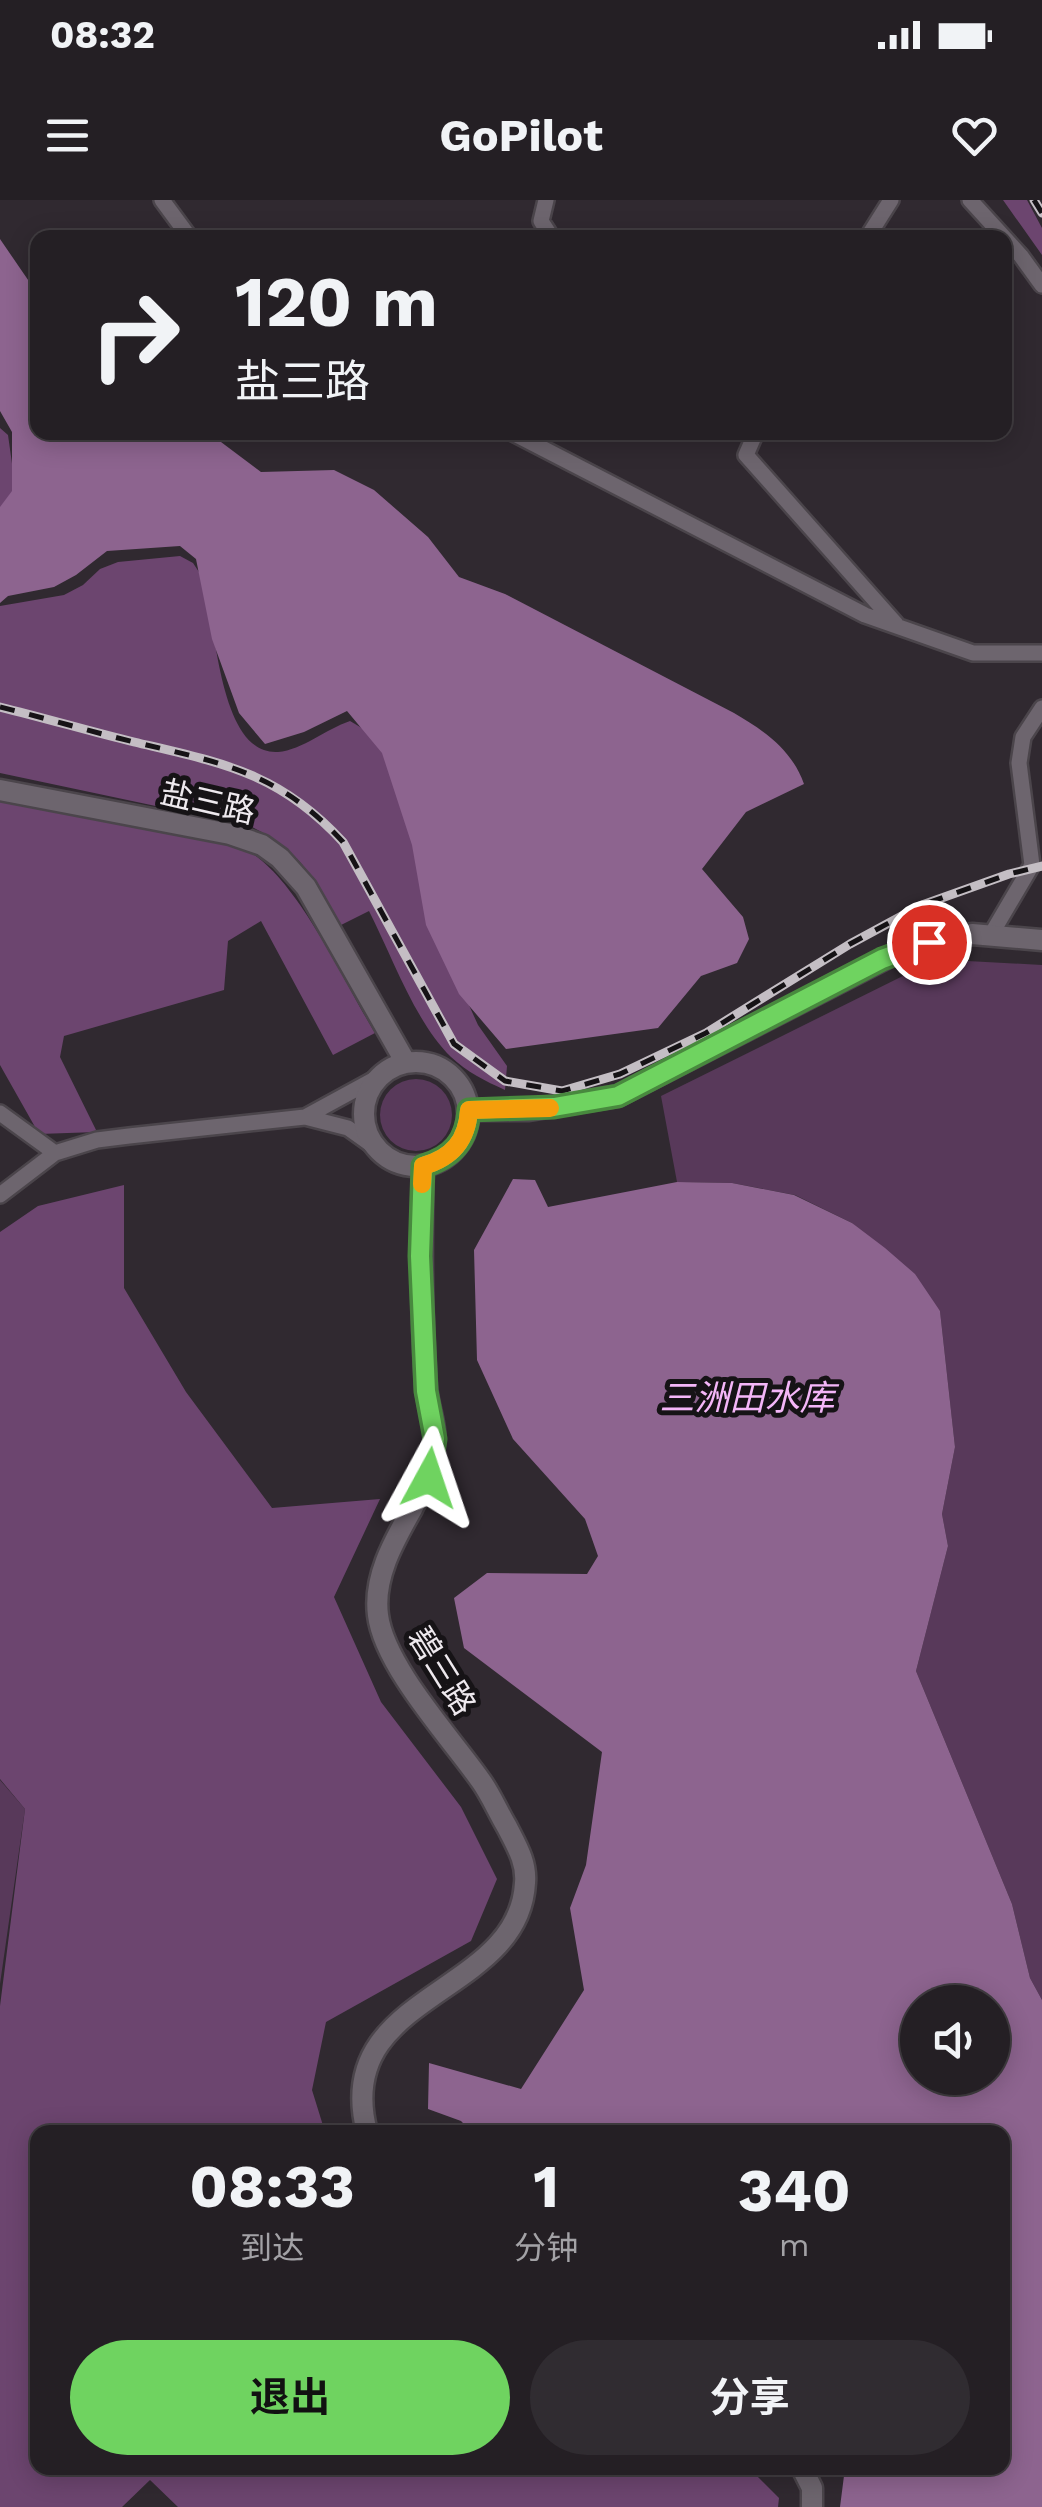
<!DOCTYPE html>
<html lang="zh">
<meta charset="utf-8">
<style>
body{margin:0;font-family:"Work Sans","Noto Sans SC",sans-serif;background:#302c31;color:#f1f3f6;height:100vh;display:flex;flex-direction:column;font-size:38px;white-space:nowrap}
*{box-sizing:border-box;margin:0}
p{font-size:32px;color:#a3a2a6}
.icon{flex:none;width:55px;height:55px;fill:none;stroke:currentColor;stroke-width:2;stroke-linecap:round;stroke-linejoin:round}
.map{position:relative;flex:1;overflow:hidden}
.details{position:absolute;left:30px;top:1925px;width:980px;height:350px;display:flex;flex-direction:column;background:#241f24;border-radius:20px;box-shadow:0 5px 25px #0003,0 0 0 2px #413d41}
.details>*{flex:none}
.hud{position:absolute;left:30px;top:30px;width:982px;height:210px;border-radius:20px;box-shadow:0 5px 25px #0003,0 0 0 2px #413d41;background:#241f24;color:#f1f3f6;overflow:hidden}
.tools{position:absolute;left:900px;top:1785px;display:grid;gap:20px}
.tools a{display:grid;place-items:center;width:110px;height:110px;border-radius:50%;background:#241f24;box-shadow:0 5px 25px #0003,0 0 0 2px #413d41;font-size:50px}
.pin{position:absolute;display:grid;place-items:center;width:85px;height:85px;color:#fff;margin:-42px;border:5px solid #fff;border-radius:50%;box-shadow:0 2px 10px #0007}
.me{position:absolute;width:110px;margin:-55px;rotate:5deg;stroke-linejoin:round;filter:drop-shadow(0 0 8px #0008)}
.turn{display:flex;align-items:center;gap:35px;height:210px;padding:0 40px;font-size:45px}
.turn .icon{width:130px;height:130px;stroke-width:2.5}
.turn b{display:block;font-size:70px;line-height:85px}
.eta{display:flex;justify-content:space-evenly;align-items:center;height:170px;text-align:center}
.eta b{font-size:60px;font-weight:700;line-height:70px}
.action{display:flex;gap:20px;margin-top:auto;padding:20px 40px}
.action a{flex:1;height:115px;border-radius:60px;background:#6fd360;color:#111;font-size:40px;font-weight:700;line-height:115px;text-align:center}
.action a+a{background:#302c31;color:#f1f3f6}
.status{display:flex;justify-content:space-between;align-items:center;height:70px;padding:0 50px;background:#241f24;direction:ltr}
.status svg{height:28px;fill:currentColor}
header{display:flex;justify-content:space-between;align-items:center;height:130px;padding:0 40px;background:#241f24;font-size:45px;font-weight:700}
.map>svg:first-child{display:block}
.green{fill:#58395a}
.forest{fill:#6c456f}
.water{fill:#8d648f;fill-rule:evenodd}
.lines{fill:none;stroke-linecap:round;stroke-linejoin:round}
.minor-casing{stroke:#4b454b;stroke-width:20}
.secondary-casing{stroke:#4b454b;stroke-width:25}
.minor{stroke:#6d656e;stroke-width:15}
.secondary{stroke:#6d656e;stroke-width:20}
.rail-casing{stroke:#c4bec4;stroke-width:9}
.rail{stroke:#161316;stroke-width:5;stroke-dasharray:15;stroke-linecap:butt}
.route-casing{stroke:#48893e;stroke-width:25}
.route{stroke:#6fd360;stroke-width:18}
.slow{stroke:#f59e0b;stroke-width:18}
.labels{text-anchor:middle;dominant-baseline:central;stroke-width:10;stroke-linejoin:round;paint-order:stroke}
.street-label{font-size:32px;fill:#eee9ee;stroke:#161316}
.water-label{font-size:35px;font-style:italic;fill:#f4b6f8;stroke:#161316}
</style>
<div class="status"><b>08:32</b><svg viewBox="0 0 49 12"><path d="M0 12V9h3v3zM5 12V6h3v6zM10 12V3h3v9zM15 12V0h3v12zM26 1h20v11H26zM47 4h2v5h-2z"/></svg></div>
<header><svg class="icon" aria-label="menu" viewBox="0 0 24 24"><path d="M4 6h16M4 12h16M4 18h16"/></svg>GoPilot<svg class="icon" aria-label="heart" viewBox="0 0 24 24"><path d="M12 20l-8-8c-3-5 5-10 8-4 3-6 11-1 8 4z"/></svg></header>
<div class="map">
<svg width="1042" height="2307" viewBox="0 0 1042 2307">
<rect width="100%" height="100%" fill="#302930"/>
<!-- green -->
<path class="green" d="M949,760L1042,765V1800L1030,1778L1012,1704L916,1471L948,1346L942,1314L955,1247L940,1111L852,1023L795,995L732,983L677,982L661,896L921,767Z
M380 915a36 36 0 1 1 72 0a36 36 0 1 1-72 0Z
M0,1580L25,1609L0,1784Z"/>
<!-- forest -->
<path class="forest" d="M1003,0H1027L1042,28V55Z
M0,228L8,235L16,292L0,314Z
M180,356L193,363L203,378C216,420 218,556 278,552C302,550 326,529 350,521L377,537L394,575L439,739L478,825L507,866L505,890C485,881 467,872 451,857C415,822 392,756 369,711L341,725C314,678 301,651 250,626L0,573V406L64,395L83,385L100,369L118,362Z
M0,595L224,642C233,646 244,649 253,654C300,685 345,783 375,833L333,855L261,721L228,741L224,790L64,836L60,857L97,932L39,934L0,865Z
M124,985V1088L186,1192L272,1308L380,1299L334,1397L381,1502L461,1607L497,1679L471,1741L326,1822L312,1890L325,1932H38V2268H749L779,2298L778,2307H178L150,2280L122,2307H0V1806L25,1609L0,1579V1032L38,1006Z"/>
<!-- water -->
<path class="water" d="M0,39L37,93L38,232L209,233L261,272L334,270L374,290L428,337L459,377L505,394L734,513C765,531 792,550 804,584L746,612L702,669L743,717L749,739L737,763L701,776L658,828L506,849L459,794L426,725L412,645L382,553L347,511L304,532L265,544L239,513L212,439L196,359L180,346L107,351L76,375L54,387L8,396L0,403V307L12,291V232L0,211Z
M513,979L535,980L548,1007L677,982L732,983L794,995L852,1023L885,1048L915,1074L940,1111L955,1247L942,1314L948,1346L916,1471L1012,1704L1030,1778L1042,1800V2307H840L845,2268H1002V1932H472L461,1921L428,1909L429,1863L521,1889L584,1790L570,1708L586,1665L602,1552L464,1448L454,1398L487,1373L587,1374L598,1356L585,1319L513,1239L477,1160L474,1050ZM918,1802H992V1878H918Z"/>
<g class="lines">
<defs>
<path id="minor" d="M162,0L190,38
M546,0L541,21L552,38
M970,0L1021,56L1042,85
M867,38L891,0
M511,232L865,415L973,453H1042
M756,232L746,255L896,424
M992,733L1032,665L1019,563L1023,537L1042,508
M0,913L55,953
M305,917L382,875
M0,995L55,953L97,940L129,936L305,917L348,928L376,948"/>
<path id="secondary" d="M0,590L230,634L262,645L280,658L306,687L406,863
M364 914a52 52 0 1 1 104 0a52 52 0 1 1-104 0Z
M469,910H529L618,896L902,750L972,734L1042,740
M367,1932C330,1792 519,1797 525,1683C527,1662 516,1645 507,1627C498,1612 491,1595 481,1581C451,1538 384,1466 378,1415C373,1377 394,1341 412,1309C417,1298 426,1287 429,1275C432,1266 433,1255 434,1245C437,1226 427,1205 426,1186C421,1113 421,1040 423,966
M802,2268L812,2288V2307"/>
</defs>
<!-- minor casing -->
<use href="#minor" class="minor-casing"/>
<!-- secondary casing -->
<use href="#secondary" class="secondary-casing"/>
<!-- minor -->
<use href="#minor" class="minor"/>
<!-- secondary -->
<use href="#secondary" class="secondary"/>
<defs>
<path id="rail" d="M1034,0L1042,13
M0,507C45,518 89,531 134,542C222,563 279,572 343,642L454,844L505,881L562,891L620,874L706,833L850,744L922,705L1009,674L1042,666"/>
</defs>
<!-- rail casing -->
<use href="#rail" class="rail-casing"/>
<!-- rail -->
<use href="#rail" class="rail"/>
</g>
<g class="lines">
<defs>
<path id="route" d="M429,1278L435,1239L426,1191L420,1056L423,966C452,958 467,941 469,910L554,907L618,896L882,759L929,742"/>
</defs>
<!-- route casing -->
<use href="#route" class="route-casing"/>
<!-- route -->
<use href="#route" class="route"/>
<!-- slow -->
<path class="slow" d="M422,984L423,966C452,958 467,941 469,910L550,908"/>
</g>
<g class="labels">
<!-- street labels -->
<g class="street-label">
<text transform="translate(208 602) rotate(13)">盐三路</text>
<text transform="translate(442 1471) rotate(58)">碧三路</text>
</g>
<!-- water labels -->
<g class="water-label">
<text x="747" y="1198">三洲田水库</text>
</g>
</g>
</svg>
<div class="tools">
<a><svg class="icon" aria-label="sound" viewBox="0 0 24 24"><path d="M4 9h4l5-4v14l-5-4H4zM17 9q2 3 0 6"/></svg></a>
</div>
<div class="pin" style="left:929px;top:742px;background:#d93025"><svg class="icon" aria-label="arrive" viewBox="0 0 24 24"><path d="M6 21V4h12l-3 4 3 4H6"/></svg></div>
<svg class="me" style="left:429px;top:1278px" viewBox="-20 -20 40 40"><path d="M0-17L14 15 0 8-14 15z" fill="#6fd360" stroke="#fff" stroke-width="4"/></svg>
<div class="hud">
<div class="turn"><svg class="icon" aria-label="right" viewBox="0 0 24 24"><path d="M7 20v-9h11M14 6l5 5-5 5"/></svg><div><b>120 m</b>盐三路</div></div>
</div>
<section class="details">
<div class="eta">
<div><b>08:33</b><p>到达</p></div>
<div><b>1</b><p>分钟</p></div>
<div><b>340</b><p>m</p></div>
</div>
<div class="action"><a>退出</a><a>分享</a></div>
</section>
</div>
